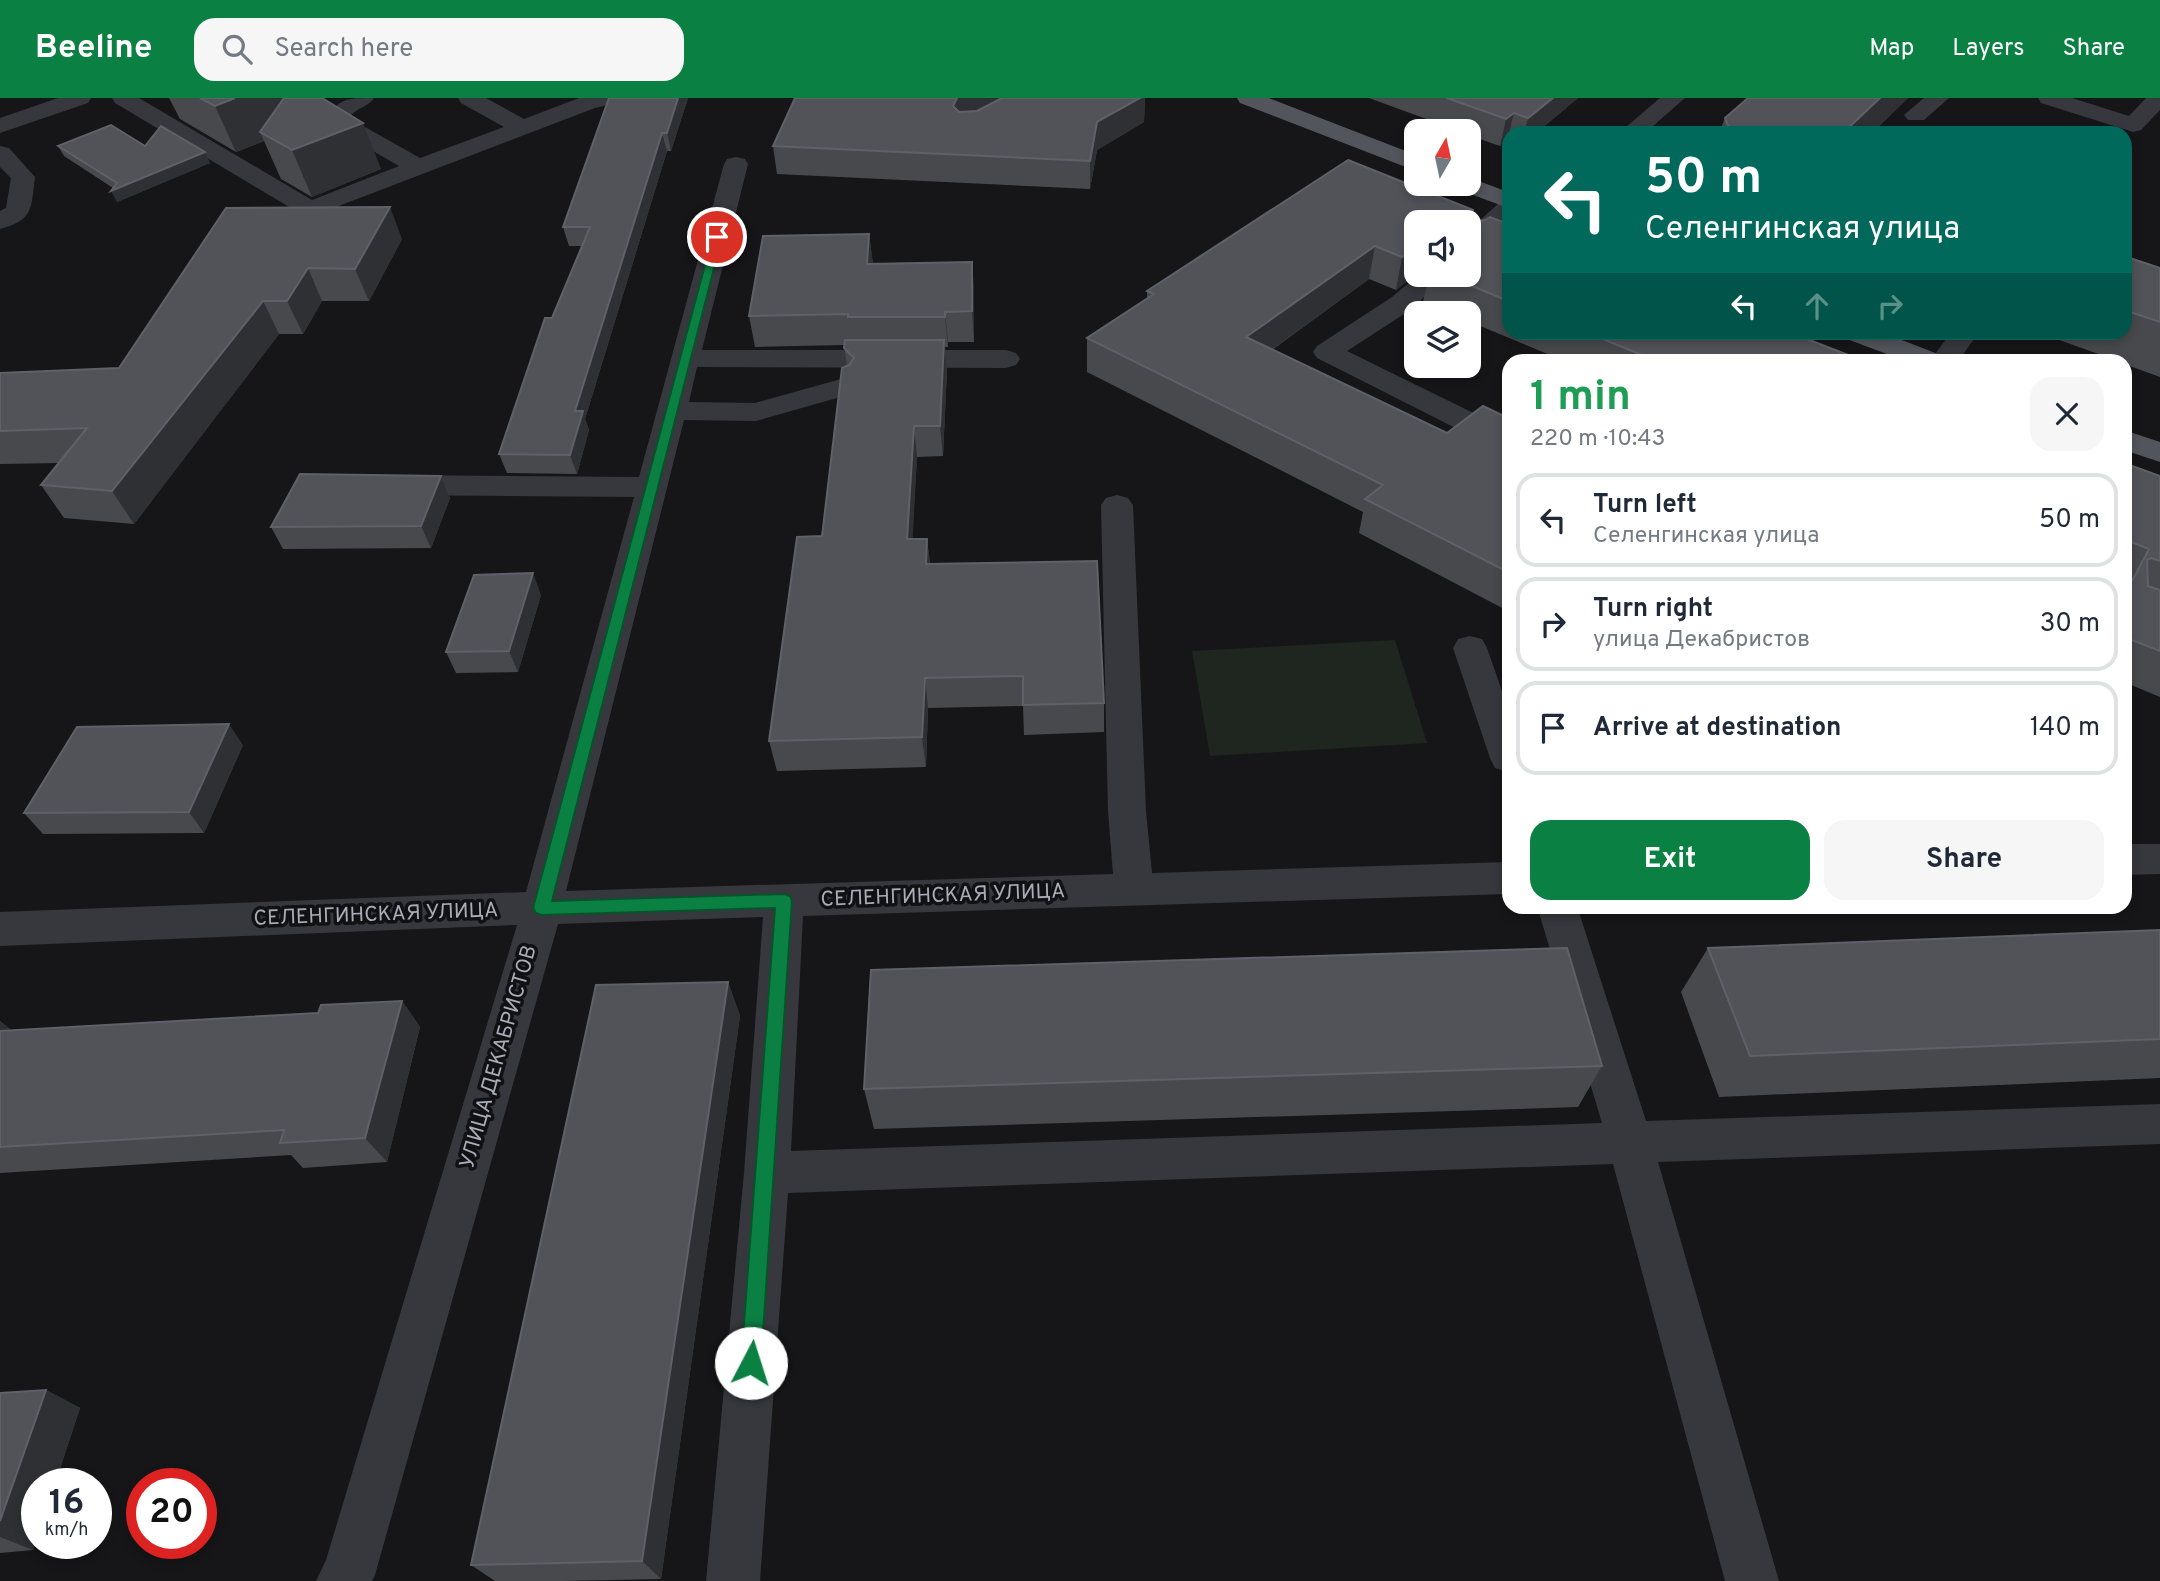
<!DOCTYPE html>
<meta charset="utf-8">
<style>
body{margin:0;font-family:Overpass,sans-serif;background:#f6f6f7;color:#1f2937;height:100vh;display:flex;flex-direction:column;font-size:26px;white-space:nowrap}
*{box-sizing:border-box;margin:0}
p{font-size:23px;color:#747a83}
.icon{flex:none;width:38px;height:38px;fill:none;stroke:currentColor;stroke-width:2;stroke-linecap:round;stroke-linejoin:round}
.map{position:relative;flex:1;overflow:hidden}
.sheet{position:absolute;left:1502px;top:256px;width:630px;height:560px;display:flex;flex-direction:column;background:#fff;border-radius:21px;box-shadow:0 4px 10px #0003}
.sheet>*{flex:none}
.banner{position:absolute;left:1502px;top:28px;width:630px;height:214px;border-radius:21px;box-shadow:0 4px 10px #0003;background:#00695c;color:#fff;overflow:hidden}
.needle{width:46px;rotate:9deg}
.tools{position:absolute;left:1404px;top:21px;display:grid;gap:14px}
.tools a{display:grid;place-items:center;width:77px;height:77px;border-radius:14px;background:#fff;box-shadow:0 4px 10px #0003;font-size:35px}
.speed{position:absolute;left:21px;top:1370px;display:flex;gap:14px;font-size:35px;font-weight:700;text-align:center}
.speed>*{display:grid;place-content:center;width:91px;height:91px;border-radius:50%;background:#fff;box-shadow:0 4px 10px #0003;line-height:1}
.speed small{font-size:18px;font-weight:400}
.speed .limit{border:10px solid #d22;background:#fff;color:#111}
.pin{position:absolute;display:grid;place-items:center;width:60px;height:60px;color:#fff;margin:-30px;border:4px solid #fff;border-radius:50%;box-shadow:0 2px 7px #0007}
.me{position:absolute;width:77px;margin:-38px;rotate:5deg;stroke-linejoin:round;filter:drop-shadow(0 0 5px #0008)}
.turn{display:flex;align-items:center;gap:24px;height:147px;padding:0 28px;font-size:32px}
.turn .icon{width:91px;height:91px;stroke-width:2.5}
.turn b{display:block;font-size:49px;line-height:60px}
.lanes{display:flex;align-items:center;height:66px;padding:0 28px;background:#0003;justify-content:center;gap:35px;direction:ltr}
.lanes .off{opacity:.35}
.round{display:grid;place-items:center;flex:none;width:74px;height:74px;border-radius:21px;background:#f6f6f7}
.overview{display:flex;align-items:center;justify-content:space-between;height:119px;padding:0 28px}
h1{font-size:42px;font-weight:700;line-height:52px;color:#1e9e55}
.cta{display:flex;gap:14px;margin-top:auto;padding:14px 28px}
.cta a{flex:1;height:80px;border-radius:21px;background:#0b8043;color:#fff;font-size:28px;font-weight:700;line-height:80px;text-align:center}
.cta a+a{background:#f6f6f7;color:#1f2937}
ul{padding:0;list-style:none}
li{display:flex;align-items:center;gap:21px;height:94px;margin:0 14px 10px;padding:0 14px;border:4px solid #e0e1e3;border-radius:21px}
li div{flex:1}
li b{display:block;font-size:26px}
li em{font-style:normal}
header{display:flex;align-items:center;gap:42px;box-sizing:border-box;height:98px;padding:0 35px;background:#0b8043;color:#fff}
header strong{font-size:33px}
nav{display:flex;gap:38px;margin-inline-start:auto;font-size:24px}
.search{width:490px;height:63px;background:#f6f6f7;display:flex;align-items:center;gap:18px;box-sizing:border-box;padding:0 24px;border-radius:21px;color:#747a83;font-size:26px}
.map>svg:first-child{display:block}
.green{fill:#1e261f}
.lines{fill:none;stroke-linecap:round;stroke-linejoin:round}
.minor{fill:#37383d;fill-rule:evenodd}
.major{fill:#53555c;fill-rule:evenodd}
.wall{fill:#47494d}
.shaded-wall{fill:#2f3033}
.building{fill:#525359;stroke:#5f6168;stroke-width:2}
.route{fill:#0b8043;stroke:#07532c;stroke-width:2}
.labels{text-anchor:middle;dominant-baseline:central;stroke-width:7;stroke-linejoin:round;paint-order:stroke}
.street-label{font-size:21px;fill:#a8adb8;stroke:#111113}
</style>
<header>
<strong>Beeline</strong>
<div class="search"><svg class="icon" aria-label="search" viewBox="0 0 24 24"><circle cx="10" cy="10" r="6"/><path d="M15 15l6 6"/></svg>Search here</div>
<nav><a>Map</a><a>Layers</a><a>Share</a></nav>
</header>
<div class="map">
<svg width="2160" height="1483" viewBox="0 0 2160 1483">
<rect width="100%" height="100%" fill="#161618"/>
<!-- green -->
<path class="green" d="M1395,542L1427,645L1210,658L1192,553Z"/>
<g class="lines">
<!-- minor -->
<path class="minor" d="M58,0H91L88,5L0,35V20Z
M112,0H139L312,102L399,68L328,27L324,22C341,0 345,0 374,0C368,10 356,9 349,20L420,60L504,29L461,5L458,0H486L524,21L579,0H619L616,5L595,10L310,119L301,116L115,5Z
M1660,0H1685L1645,35H1619Z
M1924,0H1949L1924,22H1908L1904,17Z
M2038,0H2072L2129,18L2146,0H2160V12L2141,32L2133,34L2041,5Z
M0,48L9,50L35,79C31,110 34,122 0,131V113L6,110L11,80L0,69Z
M736,59L745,61L748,66L702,252H1006L1016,255L1020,261L1016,267L1006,270L697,269L689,304L755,305L841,281L851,284L856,290L851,296L756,323L684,322L566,793L1113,776L1108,713L1101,407L1106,400L1117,397L1128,400L1133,407L1146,713L1152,775L1508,764V796L803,818L791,1053L1602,1025L1537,808H1577L1646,1023L2160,1006V1046L1658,1064L1779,1483H1725L1613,1066L788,1095L760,1483H706L744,1075L763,819L558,826L375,1477L372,1483H316L326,1462L517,827L0,848V814L526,794L634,399L391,397L380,394L375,387L380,380L391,377L639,379L724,66L727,61Z
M1508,102V123L1477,153L1468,155V133L1499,105Z
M1418,177H1447L1412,211L1347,253L1508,332V353L1497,351L1317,260L1313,254L1317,248L1392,199Z
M1951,234H1979L1959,262H1931Z
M1470,538L1482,541L1487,550L1508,610V674L1495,670L1490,660L1453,550L1458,541Z
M2124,746H2160V776L2124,777Z"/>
<!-- major -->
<path class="major" d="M1237,0H1269L1416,57V73L1240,5Z
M1468,79L1508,94V110L1457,91L1454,86H1468Z
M1840,234H1881L1938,256L1942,262H1903L1844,240Z
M2124,332L2160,344V364L2124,352Z"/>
</g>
<!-- wall -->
<path class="wall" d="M169,0H322L381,71L312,99L281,81L264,43L236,54L180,21Z
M688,0L671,53H667L585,321L589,332L577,376L507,375L499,356L552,220L582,148H569L563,129Z
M795,0H1145L1144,24L1097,52L1090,91L777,76L773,48Z
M1369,0H1578L1536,35H1508V43L1500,48L1468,37V33H1459Z
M1748,0H1908L1872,35H1719L1725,20Z
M58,48H145L210,65L117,104L113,90L64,58Z
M1348,62L1473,112L1474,124L1485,122L1490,119L1508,126V234H1789L1861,262H1562L1468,223V215H1450L1423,204L1429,177H1468V124H1416V176L1396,192L1369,181L1272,252L1447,335L1483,308L1508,320V513L1359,435L1363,414L1087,274V240L1147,201V193Z
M226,110L402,141L369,203H322L303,236H279L134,426L64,420L41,387L59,365L0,366V275L119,270Z
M869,136L873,166L972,164L974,194V244H948V249H945L947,272L943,358L917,359L912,441H927L930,466L1104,605V634L1024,637L1023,608L928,610L926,669L777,673L769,643L822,438L847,268L844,247L755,249L749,218Z
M2124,158L2160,170V279L2124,266V262H2115L2037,234H2124Z
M2124,365L2160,378V599L2124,584Z
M441,378L450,400L431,450L283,451L271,429Z
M541,497L518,574L456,575L446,554Z
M243,647L204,735L43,736L24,715Z
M2160,832V980L1719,999L1681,894L1708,850Z
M728,884L740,918L661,1481L562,1483H495L471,1467Z
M402,903L420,929L387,1064L303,1070L291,1057L0,1075V923L11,932L318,915Z
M1602,968L1578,1009L874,1031L864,991Z
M46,1292L80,1310L33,1452L0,1455V1295Z"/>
<!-- shaded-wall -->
<path class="shaded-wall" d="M235,0H297L260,34L264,43L236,54L215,8Z
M678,0H688L671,53L667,35Z
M957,0H1010L960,27L953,8Z
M1140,0H1145L1144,24L1097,52L1090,91V63L1097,24Z
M1553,0H1578L1536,35H1524L1528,20Z
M1880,0H1908L1872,35H1843Z
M1514,15L1509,35H1508V42L1500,48L1506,21Z
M363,25L381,71L312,99L292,52Z
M662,35L667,53L585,321L589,332L577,376L570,357L575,313Z
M205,54L210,65L117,104L111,93Z
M390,109L402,141L369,203L355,171Z
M869,136L873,166H867Z
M1375,148L1369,181L1242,273L1246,239Z
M1416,148V176L1396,192L1402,159Z
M972,164L974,194V244L972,213Z
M308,170L322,203L303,236L287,203Z
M263,203L279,236L134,426L112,393Z
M945,214L948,244V249L945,219Z
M944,242L947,272L943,358L940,328Z
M914,328L917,359L911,472L907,441Z
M441,378L450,400L431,450L421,428Z
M927,441L930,471L926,466Z
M533,475L541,497L518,574L509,553Z
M925,580L928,610L926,669L922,639Z
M229,626L243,647L204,735L189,714Z
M728,884L740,918L661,1481L642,1463Z
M402,903L420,929L387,1064L365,1040Z
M0,923L30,949L0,938Z
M46,1292L80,1310L55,1386H37V1441L33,1452L0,1439V1423Z"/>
<!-- building -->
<path class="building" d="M200,0H235L215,8Z
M284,0H322L363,25L292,52L260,34Z
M609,0H678L667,35H662L575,313H583L570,357L499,356L545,220H552L590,129H563Z
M795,0H957L953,8L959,14L977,13L1002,0H1140L1097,24L1090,63L773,48Z
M1447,0H1553L1528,20L1514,15L1506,21Z
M1748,0H1880L1843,35H1731L1725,20Z
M111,27L145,48L161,28L205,54L111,93L117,85L58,48Z
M1348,62L1473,112L1474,124L1485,122L1490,119L1508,126V203L1446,177H1468V124H1416V148L1402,159L1375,148L1246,239L1447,335L1483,308L1508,320V474L1365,401L1383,387L1087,240L1154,196L1147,193Z
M390,109L355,171L308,170L287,203H263L112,393L41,387L87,330L0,333V275L119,270L226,110Z
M869,136L867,166L972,164V213L945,214V219H848V216L749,218L763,138Z
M2124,158L2160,170V224L2124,212Z
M1586,234H1789L1861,262H1654Z
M845,242H944L940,328H914L907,441H927L926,466L1097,463L1104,605L1023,607V578L925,580L922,639L769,643L797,439L822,438L842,270L849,267L854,260L844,250Z
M2124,365L2160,378V463L2151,460L2147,462L2148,488L2160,492V553L2124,539V498L2149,451L2124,441Z
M300,376L441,378L421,428L271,429Z
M533,475L509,553L446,554L474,477Z
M229,626L189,714L24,715L77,629Z
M2160,832V941L1750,958L1708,850Z
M1567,850L1602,968L864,991L871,872Z
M728,884L642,1463L471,1467L596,887Z
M402,903L365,1040L280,1045L284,1032L0,1049V933L318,915L321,907Z
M46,1292L0,1423V1295Z"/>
<!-- route -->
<path class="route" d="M713,137L722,139L552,803L784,796L790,798L792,803L761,1265L758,1272L751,1275L744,1272L741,1265L775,810L542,817L536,815L533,810Z"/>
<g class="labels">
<!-- street labels -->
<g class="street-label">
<text transform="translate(943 798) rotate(-2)">СЕЛЕНГИНСКАЯ УЛИЦА</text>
<text transform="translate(376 817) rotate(-2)">СЕЛЕНГИНСКАЯ УЛИЦА</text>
<text transform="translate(499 959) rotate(-74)">УЛИЦА ДЕКАБРИСТОВ</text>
</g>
</g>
</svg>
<div class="tools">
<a><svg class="needle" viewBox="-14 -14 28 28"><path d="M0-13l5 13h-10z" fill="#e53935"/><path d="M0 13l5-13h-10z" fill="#747a83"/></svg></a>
<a><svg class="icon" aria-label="sound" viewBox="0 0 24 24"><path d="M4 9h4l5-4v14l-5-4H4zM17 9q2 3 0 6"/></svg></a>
<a><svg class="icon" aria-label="layers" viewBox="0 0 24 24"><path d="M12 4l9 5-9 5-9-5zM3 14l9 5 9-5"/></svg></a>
</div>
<div class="speed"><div>16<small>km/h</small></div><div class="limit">20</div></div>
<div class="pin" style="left:717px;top:139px;background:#d93025"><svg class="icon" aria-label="arrive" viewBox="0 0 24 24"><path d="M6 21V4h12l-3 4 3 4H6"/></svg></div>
<svg class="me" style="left:751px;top:1265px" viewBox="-20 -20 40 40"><circle r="19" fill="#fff"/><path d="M0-13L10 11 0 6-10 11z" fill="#0b8043"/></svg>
<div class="banner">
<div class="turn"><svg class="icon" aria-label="left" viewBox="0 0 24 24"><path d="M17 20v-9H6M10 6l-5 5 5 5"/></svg><div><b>50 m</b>Селенгинская улица</div></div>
<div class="lanes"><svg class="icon" aria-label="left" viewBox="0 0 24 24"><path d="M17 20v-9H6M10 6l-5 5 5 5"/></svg><svg class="icon off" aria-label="ahead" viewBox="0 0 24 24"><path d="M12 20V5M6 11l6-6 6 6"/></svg><svg class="icon off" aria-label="right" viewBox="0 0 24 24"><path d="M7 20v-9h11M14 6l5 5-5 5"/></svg></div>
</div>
<section class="sheet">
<div class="overview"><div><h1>1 min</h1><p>220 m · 10:43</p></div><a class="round"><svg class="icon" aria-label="close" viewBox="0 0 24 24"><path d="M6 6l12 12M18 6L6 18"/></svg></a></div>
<ul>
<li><svg class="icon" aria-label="left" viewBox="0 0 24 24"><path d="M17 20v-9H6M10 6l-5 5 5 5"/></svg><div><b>Turn left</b><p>Селенгинская улица</p></div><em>50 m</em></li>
<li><svg class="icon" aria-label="right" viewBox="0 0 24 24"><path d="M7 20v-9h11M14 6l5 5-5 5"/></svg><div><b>Turn right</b><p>улица Декабристов</p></div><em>30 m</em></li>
<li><svg class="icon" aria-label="arrive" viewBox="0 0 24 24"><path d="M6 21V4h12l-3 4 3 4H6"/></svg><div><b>Arrive at destination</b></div><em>140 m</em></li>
</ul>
<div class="cta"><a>Exit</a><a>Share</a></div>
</section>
</div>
